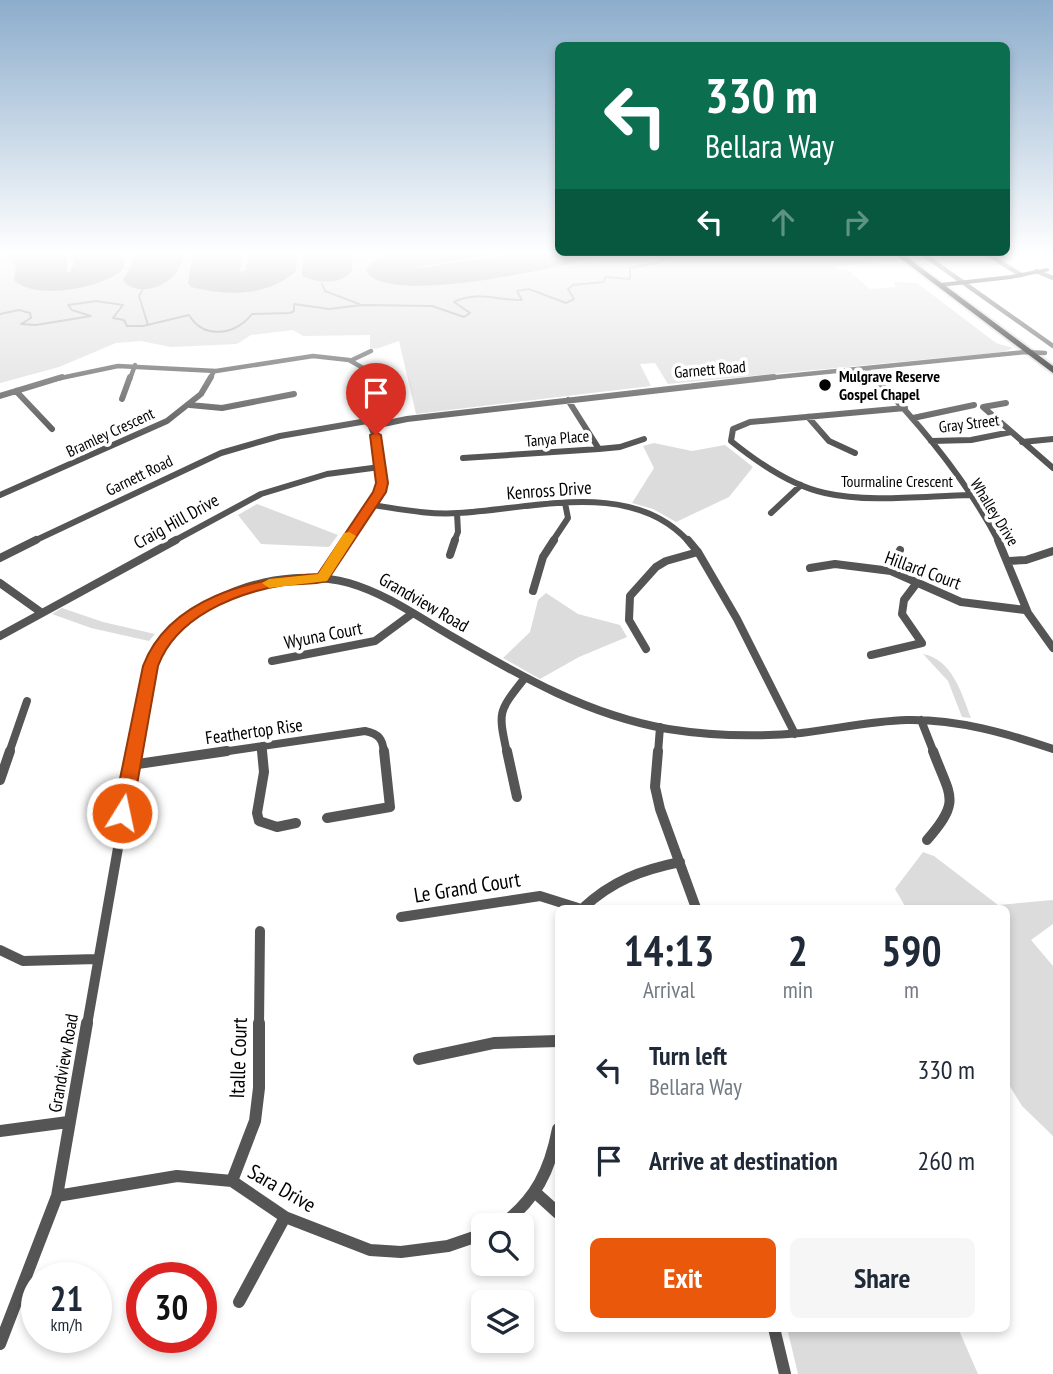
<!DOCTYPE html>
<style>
body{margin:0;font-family:"PT Sans Narrow",sans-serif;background:#f6f6f7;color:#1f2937;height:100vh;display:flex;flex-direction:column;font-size:26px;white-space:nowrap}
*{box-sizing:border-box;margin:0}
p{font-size:23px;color:#747a83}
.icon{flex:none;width:38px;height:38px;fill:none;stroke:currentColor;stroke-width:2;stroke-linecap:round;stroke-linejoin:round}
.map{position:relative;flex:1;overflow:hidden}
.drawer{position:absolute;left:555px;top:905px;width:455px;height:427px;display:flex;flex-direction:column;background:#fff;border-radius:10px;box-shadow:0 4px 10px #0003}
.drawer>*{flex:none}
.guide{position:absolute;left:555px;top:42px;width:455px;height:214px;border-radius:10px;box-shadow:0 4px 10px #0003;background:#0b6e4f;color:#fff;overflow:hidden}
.tools{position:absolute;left:471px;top:1213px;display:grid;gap:14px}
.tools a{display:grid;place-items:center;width:63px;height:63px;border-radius:10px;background:#fff;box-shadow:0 4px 10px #0003;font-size:35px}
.speed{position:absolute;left:21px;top:1262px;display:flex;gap:14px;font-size:35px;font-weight:700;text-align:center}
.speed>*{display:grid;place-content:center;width:91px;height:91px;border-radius:50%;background:#fff;box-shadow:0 4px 10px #0003;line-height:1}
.speed small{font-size:18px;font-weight:400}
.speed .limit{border:10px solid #d22;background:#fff;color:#111}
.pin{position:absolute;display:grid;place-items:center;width:60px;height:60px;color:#fff;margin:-72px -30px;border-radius:50% 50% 50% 0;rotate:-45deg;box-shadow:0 0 7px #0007}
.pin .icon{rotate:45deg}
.me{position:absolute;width:77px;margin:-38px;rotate:10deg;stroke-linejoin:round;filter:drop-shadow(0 0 5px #0008)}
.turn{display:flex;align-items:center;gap:24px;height:147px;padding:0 35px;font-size:32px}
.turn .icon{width:91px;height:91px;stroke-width:2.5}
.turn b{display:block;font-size:49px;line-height:60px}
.lanes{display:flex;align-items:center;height:66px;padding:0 35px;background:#0003;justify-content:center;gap:35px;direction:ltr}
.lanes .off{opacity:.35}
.eta{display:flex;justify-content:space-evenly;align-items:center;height:119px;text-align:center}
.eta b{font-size:42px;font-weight:800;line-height:49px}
.button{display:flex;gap:14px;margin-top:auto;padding:14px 35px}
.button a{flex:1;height:80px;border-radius:10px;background:#ea580c;color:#fff;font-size:28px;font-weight:800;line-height:80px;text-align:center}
.button a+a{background:#f6f6f7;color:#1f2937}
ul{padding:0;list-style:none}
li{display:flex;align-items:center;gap:21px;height:91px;padding:0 35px}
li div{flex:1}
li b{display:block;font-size:26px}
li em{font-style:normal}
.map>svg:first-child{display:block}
.green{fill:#dcdcdc}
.water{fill:#a3a3a3}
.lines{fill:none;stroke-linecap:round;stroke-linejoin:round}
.stream{stroke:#a3a3a3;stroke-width:2}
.highway-casing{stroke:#dbdbdb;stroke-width:4}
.street-far4{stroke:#555;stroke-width:4.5}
.street-far3{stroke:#555;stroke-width:6}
.street-far2{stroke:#555;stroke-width:8}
.street-far1{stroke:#555;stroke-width:10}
.street{stroke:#555;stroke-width:12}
.secondary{fill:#222;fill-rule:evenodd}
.highway{fill:#000;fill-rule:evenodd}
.route{fill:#ea580c;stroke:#983908;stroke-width:2}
.slow{fill:#f59e0b}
.poi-dot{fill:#000;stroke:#fff;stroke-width:2.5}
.labels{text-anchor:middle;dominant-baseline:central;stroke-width:7;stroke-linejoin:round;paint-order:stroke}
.far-street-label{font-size:16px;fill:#000;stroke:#fff}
.far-poi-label{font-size:16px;font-weight:bold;fill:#000;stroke:#fff;text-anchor:start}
.street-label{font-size:18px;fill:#000;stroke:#fff}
.near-street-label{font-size:21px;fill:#000;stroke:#fff}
</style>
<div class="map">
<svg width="1053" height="1374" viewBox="0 0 1053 1374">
<rect width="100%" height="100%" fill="#fff"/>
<!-- green -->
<path class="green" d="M0,251L887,252L899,261L834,266L839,270L847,269L870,289L896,287L894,282L917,283L996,343L1013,348L1003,352L668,384L655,363L640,364L651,386L416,414L399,341L376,349L370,348V335L303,336L293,330L251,335L237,344L171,347L141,341L116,343L59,367L0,383Z
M654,443L692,451L725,445L753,467L729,497L676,522L653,509L632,503L654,468L643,446Z
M257,504L338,535L329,547L261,544L238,515Z
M546,593L578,614L620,625L627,637L579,657L540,679L503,658L530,632L538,600Z
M62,608L103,622L155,634L149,641L91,628L52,614Z
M923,654C952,659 962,694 971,718L962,717L948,681Z
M923,852L934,856L998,905L1053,900V924L1031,940L1053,966V1136L1022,1106L1006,1080V908H906L895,889Z
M787,1328H958L978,1374H798Z"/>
<!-- water -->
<path class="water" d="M0,251H59L67,258V272L71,271L74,262L68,251H123L124,267L121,271C100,288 35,301 14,280L16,266Z
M132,251H183C185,284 137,301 123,280L132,265Z
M193,251H243L240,273L246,270L249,251H298L296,271C267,297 227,296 191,287L188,283Z
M304,251H351L352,271C340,286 317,283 302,276Z
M401,251H516L416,267L418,268L532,251L616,252C572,264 400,306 368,274L366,269L377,258Z"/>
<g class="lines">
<!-- stream -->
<path class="stream" d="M322,284L325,291L359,304
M143,289L139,296L148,325
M0,314L19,310L30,313L31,318L21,324L36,325L91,316L72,310L68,305L96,301L123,305L113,318L124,320L127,326H143L189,315C204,340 236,335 252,314L290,313L294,311V304L329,309L362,305L432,306L464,317L470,313L454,302C476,290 499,301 522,300L517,291L529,289L566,303L574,299L568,289L573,285L604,282L605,277L630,279V268L656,263L677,252"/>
<defs>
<path id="highway" d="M892,252H900L1053,366V373Z"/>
</defs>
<!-- highway casing -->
<use href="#highway" class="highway-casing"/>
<!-- street-far4 -->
<path class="street-far4" d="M920,252L1053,346
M984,252L1021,275
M1036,271L1053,278
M352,360L371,351
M867,370L876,379
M56,379L118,366L216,371L313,356L349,360L363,368L365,379
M130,379L135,365
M210,379L214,371
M756,379L1025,352L1045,353"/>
<!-- street-far3 -->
<path class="street-far3" d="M365,377L371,411L377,418
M874,377C923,427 967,481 999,542
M16,391L52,429
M0,396L62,377
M122,399L130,377
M1006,403L983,407L1053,468
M190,405L222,408L294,394
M905,408L750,422L733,429L731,441C757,462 792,486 825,493C868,503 925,496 970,495
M808,417L829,441L855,453
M913,418L974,405
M383,424L407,419L774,377
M931,441L971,440L1011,432
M1022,442L1053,439
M599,449L620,447L644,439
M463,458L599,449L568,400
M0,495L167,421L201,394L211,377
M372,505C400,509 429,515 458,513C533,509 632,478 689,542
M771,513L801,485
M32,542L221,453L280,436L367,421
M172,542L261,494L327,474L380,467
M346,542L379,492C384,470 381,447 371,427
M454,542L458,532L457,513
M552,542L568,518L565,503"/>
<!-- street-far2 -->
<path class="street-far2" d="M688,540L698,552L737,619L795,734
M998,540L1028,613L1053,648
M450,555L455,540
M0,558L36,540
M1009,561L1026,560L1053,551
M810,568L835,564L891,571L961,602L1025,610
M891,571L900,550
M322,578L347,540
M0,583L42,613
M533,591L543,557L554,540
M0,636L176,540
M646,649L629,620L630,596L656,567L666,561L698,552
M871,655L922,643L902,614L904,600L916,584
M272,661L375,641L413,613
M921,720L934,753
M262,746L263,753
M9,753L27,701
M135,753C139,728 142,685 151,664C181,595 281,565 349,583C387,594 420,618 453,637C522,677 588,715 668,729C712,736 757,737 801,733C836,729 871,721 907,720C957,719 1006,733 1053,749
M215,753L365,731C379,734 383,739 384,753
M507,753C498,711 498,712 524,679
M658,753L660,727"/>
<!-- street-far1 -->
<path class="street-far1" d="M262,751L264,772L257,813L259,821L277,827L296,823
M507,751L517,797
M658,751L655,787L660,809L696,908
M131,765L227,751
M0,780L10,751
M327,818L390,807L384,751
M927,840C962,800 950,797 933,751
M583,908C612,881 641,870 680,862
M401,917L540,896L578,908
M0,950L23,961L97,959
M87,1025L135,751
M259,1025L260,931"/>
<!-- street -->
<path class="street" d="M419,1059L494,1043L558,1041
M0,1131L68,1122
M232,1181L255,1121L259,1088V1023
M537,1194L558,1213
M57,1196L177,1176L232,1181L285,1217L370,1250L401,1252L448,1246L483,1234
M501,1225C536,1200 550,1170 558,1129
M239,1302L285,1217
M774,1328L785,1374
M0,1344L57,1196L87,1023"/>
<!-- secondary -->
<path class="secondary" d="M1047,268L1049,269V271L1011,279L940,287L937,285L940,283L1011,275Z"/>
<!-- highway -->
<use href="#highway" class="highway"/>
</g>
<!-- sky -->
<linearGradient id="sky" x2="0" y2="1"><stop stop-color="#8cadcc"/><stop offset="0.57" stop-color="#fff"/><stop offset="1" stop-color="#fff" stop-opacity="0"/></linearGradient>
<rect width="1053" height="444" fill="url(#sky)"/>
<!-- route -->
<path class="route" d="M376,432L381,435L388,483L386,492L327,581C313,585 298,583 284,585C235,593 176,617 158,666L132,813L129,818L122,820L116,818L113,813L143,666C169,598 252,578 318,574L373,492L376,483L370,435Z"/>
<!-- slow -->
<path class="slow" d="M349,532L356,536L327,581L269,588L262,583L269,579L318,574L344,533Z"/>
<!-- markers -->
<circle class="poi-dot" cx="825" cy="385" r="7"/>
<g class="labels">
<!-- far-street labels -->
<g class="far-street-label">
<text transform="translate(710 369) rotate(-5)">Garnett Road</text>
<text transform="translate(969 423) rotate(-7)">Gray Street</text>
<text transform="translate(110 432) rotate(-25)">Bramley Crescent</text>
<text transform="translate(557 438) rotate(-5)">Tanya Place</text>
<text transform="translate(139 475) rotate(-26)">Garnett Road</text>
<text x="897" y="481">Tourmaline Crescent</text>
<text transform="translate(995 512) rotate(58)">Whalley Drive</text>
</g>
<!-- far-poi labels -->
<g class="far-poi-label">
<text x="839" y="376">Mulgrave Reserve<tspan x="839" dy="18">Gospel Chapel</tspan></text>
</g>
<!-- street labels -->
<g class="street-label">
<text transform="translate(549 490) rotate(-4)">Kenross Drive</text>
<text transform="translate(176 521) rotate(-29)">Craig Hill Drive</text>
<text transform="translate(923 570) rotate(20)">Hillard Court</text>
<text transform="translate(424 602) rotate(30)">Grandview Road</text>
<text transform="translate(323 635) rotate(-11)">Wyuna Court</text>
<text transform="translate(254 731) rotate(-8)">Feathertop Rise</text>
<text transform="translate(63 1063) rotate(-80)">Grandview Road</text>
</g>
<!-- near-street labels -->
<g class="near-street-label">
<text transform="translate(467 887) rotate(-9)">Le Grand Court</text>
<text transform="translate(238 1058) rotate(-88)">Italle Court</text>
<text transform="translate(282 1188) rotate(30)">Sara Drive</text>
</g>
</g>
</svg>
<div class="tools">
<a><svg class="icon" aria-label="search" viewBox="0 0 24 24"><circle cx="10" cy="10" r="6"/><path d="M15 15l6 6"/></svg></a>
<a><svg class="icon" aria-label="layers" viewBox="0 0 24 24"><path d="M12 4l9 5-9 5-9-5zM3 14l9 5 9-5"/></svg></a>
</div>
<div class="speed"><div>21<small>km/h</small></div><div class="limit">30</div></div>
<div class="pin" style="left:376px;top:435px;background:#d93025"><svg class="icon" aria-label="arrive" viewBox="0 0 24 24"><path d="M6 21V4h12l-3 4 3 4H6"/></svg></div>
<svg class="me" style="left:122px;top:813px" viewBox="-20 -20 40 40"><circle r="17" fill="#ea580c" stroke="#fff" stroke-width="3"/><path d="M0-11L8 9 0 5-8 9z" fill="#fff"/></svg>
<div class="guide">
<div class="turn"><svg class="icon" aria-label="left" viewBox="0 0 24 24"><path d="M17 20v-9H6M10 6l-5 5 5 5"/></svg><div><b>330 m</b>Bellara Way</div></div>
<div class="lanes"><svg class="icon" aria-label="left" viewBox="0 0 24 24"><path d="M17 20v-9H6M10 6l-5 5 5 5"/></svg><svg class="icon off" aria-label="ahead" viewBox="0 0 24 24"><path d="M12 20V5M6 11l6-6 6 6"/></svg><svg class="icon off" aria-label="right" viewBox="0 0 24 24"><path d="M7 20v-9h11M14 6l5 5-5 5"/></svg></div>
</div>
<section class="drawer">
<div class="eta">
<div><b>14:13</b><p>Arrival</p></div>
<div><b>2</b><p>min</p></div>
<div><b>590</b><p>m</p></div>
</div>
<ul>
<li><svg class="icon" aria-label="left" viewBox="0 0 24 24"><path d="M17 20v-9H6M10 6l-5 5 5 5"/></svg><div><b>Turn left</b><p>Bellara Way</p></div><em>330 m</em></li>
<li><svg class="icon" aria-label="arrive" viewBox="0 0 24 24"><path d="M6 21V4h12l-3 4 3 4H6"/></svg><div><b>Arrive at destination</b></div><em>260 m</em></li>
</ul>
<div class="button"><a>Exit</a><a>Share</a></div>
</section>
</div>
